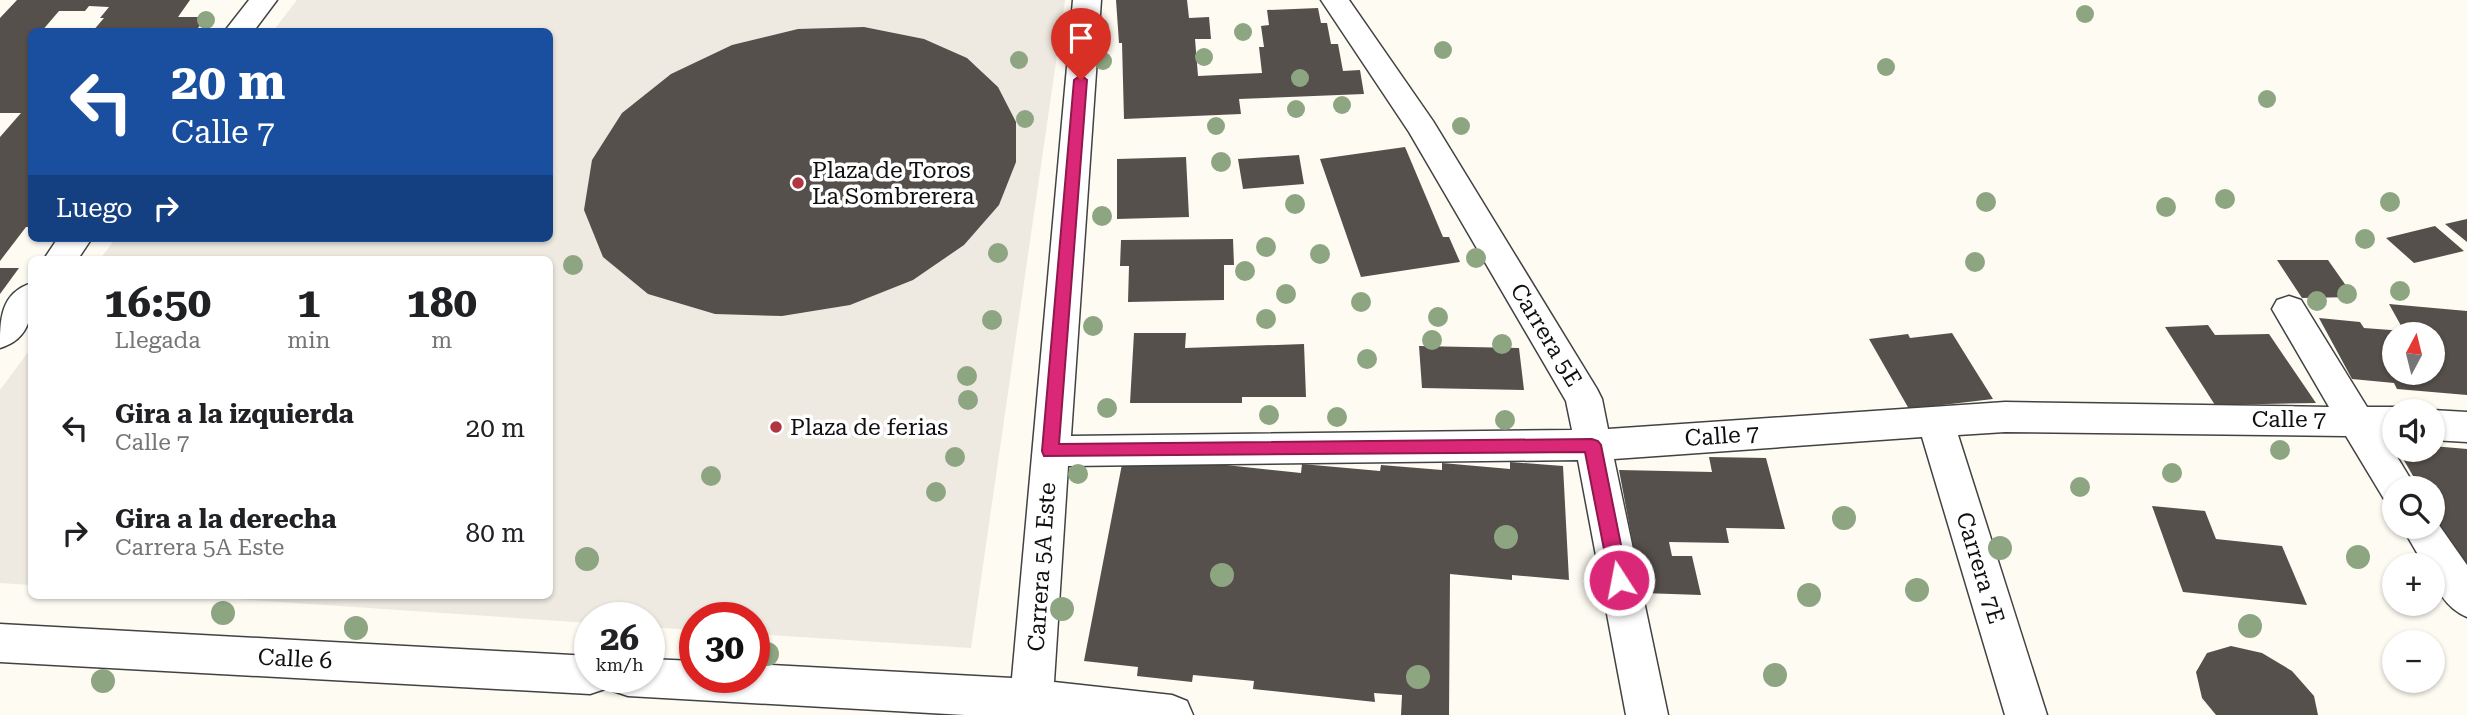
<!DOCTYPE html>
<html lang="es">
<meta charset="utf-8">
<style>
body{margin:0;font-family:"Roboto Serif",serif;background:#f2f2f2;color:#202124;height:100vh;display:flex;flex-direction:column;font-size:26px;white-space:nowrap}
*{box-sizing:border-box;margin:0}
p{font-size:23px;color:#757577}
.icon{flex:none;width:38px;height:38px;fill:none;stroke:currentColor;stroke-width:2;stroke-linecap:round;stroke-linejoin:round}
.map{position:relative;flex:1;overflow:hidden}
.drawer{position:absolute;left:28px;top:256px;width:525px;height:343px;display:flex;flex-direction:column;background:#fff;border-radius:10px;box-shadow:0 2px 5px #0004}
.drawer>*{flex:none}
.banner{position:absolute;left:28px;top:28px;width:525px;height:214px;border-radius:10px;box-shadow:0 2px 5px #0004;background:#1a4fa0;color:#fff;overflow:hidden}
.needle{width:46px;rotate:7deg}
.buttons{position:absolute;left:2382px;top:322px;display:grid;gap:14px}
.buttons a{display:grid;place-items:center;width:63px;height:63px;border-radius:50%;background:#fff;box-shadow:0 2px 5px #0004;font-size:35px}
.speed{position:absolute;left:574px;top:602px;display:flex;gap:14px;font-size:35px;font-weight:700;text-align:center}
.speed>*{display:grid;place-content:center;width:91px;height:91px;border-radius:50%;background:#fff;box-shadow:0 2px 5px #0004;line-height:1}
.speed small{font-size:18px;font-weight:400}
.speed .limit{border:10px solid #d22;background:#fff;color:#111}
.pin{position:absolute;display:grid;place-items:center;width:60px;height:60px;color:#fff;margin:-72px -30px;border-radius:50% 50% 50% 0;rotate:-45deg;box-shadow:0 0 7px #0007}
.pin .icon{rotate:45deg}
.me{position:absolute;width:77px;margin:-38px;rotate:349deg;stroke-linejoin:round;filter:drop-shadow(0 0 5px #0008)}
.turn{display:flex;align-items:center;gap:24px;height:147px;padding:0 28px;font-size:32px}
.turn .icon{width:91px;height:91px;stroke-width:2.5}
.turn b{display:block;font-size:49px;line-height:60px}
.then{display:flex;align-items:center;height:66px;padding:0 28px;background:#0003;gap:14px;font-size:26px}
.eta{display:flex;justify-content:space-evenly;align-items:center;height:119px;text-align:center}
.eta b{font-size:42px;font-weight:700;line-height:49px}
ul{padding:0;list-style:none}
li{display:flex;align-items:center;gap:21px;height:105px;padding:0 28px}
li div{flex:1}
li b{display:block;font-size:26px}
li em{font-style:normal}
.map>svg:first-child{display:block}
.plaza{fill:#eeeae1}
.building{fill:#56504c;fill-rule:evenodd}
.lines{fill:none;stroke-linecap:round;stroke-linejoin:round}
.street-casing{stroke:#424242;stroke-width:3}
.street{fill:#fff;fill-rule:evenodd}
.tree{fill:#8ea582}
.route{fill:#db2777;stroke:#8e194d;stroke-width:2}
.poi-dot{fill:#af3741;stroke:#fff;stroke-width:2.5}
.labels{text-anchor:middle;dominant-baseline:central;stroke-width:7;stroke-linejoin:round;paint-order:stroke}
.poi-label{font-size:23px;fill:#0f0f0f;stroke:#fff;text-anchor:start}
.street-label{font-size:23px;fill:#0f0f0f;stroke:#fff}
</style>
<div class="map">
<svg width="2467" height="715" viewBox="0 0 2467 715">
<rect width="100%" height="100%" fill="#fdfbf2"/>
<!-- plaza -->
<path class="plaza" d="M297,0H1065L971,648L754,634V618H695V630L649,627V618H590V623L177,595H550V259H100L116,238H550V32L273,31Z
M31,348L32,585H31L0,583V390Z"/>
<!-- building -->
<path class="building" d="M17,0H190L178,17H206L195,32H92L104,18H100L109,7L89,6L85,11H59L41,32H32V227H26L0,261V137L21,113H0V18Z
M1116,0H1187L1189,18L1209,17L1211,39H1195L1198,76L1262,73L1259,47H1264L1261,26L1269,25L1267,10L1318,8L1321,23H1327L1331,44H1338L1343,71L1360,70L1364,94L1239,99L1241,114L1124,119L1122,43H1119Z
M864,27L924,39L967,58L998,87L1016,122V162L999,205L964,245L913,280L850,305L782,316L715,314L648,294L603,257L584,210L592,160L622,113L671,74L732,45L798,29Z
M1405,147L1443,237H1449L1460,262L1361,277L1320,159Z
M1299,155L1304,184L1243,189L1238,159Z
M1186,157L1189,217L1117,219V159Z
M2467,219V242L2445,224Z
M2435,226L2464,251L2414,263L2386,238Z
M1233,239L1234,265H1224V300L1128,302L1129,266H1120L1121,240Z
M2277,260H2328L2354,297L2302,298Z
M0,268H19L0,294Z
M2389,304L2467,311V395L2397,389L2394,383L2352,379L2319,318L2360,322L2364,328L2404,331ZM2394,334H2432V373H2394Z
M2208,325L2215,335L2269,334L2316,403L2215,405L2165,327Z
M1134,333H1186L1185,348L1304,344L1306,397H1242V403H1130Z
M1952,333L1993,399L1909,409L1869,339L1908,334L1910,338Z
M1419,346L1519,348L1524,390L1422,388Z
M2432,446L2467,449V573L2432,511V488H2420L2398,450H2432Z
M1709,457L1766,458L1785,529L1726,528L1729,543L1669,542L1672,556H1692L1701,595L1642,593L1619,470L1712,472Z
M1123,459L1180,460L1301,473L1302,464L1380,471L1381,465L1442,470V463L1510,469V462L1563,466L1569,580L1512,575V580L1450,574L1449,715H1401L1402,695L1374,693L1375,702L1253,689L1254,681L1193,675L1192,682L1137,676L1138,667L1084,661Z
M2152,506L2205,511L2216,539L2282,546L2307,605L2183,592Z
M2231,646L2262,653L2292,671L2314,696L2318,715H2216L2202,698L2196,672L2207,653Z"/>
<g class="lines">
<defs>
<path id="street" d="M249,0H277L253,32H224Z
M1073,0H1101L1071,436L1572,430L1566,401L1409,132L1321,0H1349L1433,121L1597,389L1602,399L1608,429L2005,402L2329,407L2272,309L2277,300L2289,296L2301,300L2367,407H2394L2406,411H2394V437H2385L2416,488H2394V503L2384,499L2346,436L2005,432L1958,435L2047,715H2005L1922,437L1614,459L1668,715H1626L1578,460L1068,466L1054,682L1172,695L1187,701L1193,715H965L628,696L613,691L609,680L605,689L590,694L0,662V624L590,656V677H649V659L695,661V677H754V664L1012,678Z
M58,238H92L78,259H44Z
M32,283C32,311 33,338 0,348C0,320 0,293 32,283Z
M2432,410L2467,412V442L2432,440V411H2429Z
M2432,515L2467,565V617C2447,609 2432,587 2432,565H2424L2402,527H2432Z"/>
</defs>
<!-- street casing -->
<use href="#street" class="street-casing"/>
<!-- street -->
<use href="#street" class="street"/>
</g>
<!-- trees -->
<g class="tree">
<circle cx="2085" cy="14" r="9"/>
<circle cx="206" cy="20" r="9"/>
<circle cx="1100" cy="27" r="9"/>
<circle cx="1243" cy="32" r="9"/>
<circle cx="1443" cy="50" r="9"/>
<circle cx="1204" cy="57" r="9"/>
<circle cx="1019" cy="60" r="9"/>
<circle cx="1103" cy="61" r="9"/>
<circle cx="1886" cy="67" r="9"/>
<circle cx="1300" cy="78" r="9"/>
<circle cx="2267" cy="99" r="9"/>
<circle cx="1342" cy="105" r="9"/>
<circle cx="1296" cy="109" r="9"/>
<circle cx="1025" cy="119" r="9"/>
<circle cx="1216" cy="126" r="9"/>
<circle cx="1461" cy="126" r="9"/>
<circle cx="1221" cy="162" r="10"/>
<circle cx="2225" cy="199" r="10"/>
<circle cx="1986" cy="202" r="10"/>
<circle cx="2390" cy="202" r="10"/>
<circle cx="1295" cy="204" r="10"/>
<circle cx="2166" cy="207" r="10"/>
<circle cx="1102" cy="216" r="10"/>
<circle cx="2365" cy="239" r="10"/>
<circle cx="1266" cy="247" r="10"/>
<circle cx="998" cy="253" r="10"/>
<circle cx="1320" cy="254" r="10"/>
<circle cx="1476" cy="258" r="10"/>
<circle cx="1975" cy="262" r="10"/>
<circle cx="573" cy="265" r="10"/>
<circle cx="1245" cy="271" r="10"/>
<circle cx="2400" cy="291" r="10"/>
<circle cx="1286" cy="294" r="10"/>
<circle cx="2347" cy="294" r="10"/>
<circle cx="2317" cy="301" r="10"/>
<circle cx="1361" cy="302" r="10"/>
<circle cx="1438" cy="317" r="10"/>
<circle cx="1266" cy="319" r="10"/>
<circle cx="992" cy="320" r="10"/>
<circle cx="1093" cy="326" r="10"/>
<circle cx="1432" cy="340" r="10"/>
<circle cx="1502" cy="344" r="10"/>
<circle cx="1367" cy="359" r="10"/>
<circle cx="967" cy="376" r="10"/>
<circle cx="968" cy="400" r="10"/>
<circle cx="1107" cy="408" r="10"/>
<circle cx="1269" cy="415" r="10"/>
<circle cx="1337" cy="417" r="10"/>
<circle cx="1505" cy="420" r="10"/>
<circle cx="2280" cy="450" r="10"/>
<circle cx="955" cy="457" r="10"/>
<circle cx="2172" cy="473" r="10"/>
<circle cx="1078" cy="474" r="10"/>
<circle cx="711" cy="476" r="10"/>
<circle cx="2080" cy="487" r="10"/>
<circle cx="936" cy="492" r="10"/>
<circle cx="1844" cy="518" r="12"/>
<circle cx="1506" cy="537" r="12"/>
<circle cx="2000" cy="548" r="12"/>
<circle cx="2358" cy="557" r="12"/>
<circle cx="587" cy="559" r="12"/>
<circle cx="1222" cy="575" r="12"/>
<circle cx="1917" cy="590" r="12"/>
<circle cx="1809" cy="595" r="12"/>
<circle cx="1062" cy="609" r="12"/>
<circle cx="223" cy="613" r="12"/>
<circle cx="2250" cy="626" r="12"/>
<circle cx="356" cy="628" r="12"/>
<circle cx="767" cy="654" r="12"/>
<circle cx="1775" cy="675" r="12"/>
<circle cx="1418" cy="677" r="12"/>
<circle cx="103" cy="681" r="12"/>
</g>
<!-- route -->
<path class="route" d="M1081,75L1087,80L1059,444L1592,439L1598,441L1601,445L1628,580L1626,586L1619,588L1613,586L1610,580L1585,452L1044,456L1042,451L1074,80Z"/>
<!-- markers -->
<g class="poi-dot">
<circle cx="798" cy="183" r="7"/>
<circle cx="776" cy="427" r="7"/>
</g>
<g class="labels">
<!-- poi labels -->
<g class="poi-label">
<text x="812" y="170">Plaza de Toros<tspan x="812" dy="26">La Sombrerera</tspan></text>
<text x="790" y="427">Plaza de ferias</text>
</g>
<!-- street labels -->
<g class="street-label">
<text transform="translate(1546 335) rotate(59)">Carrera 5E</text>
<text x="2289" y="419">Calle 7</text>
<text transform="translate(1722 436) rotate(-4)">Calle 7</text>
<text transform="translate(1042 567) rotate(-86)">Carrera 5A Este</text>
<text transform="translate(1980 568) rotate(73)">Carrera 7E</text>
<text transform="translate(295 659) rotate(3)">Calle 6</text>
</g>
</g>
</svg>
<div class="buttons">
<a><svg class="needle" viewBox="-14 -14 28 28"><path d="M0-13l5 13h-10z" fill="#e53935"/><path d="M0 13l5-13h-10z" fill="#757577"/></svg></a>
<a><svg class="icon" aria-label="sound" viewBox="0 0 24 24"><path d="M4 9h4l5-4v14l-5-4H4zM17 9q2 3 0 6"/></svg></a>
<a><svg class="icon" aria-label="search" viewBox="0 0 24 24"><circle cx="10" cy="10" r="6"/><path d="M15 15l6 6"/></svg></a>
<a>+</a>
<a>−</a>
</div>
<div class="speed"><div>26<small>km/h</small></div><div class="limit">30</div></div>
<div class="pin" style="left:1081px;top:80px;background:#d93025"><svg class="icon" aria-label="arrive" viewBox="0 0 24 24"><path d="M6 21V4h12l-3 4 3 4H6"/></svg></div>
<svg class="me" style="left:1619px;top:580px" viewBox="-20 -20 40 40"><circle r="17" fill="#db2777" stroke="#fff" stroke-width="3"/><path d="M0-11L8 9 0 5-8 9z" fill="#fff"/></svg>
<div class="banner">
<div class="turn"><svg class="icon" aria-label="left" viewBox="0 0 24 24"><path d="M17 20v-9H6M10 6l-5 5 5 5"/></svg><div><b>20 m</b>Calle 7</div></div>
<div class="then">Luego<svg class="icon" aria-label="right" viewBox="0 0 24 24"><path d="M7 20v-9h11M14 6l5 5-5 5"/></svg></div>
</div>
<section class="drawer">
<div class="eta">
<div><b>16:50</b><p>Llegada</p></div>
<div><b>1</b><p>min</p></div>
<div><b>180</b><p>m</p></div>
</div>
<ul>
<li><svg class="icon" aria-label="left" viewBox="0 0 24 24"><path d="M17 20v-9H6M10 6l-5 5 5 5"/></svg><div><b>Gira a la izquierda</b><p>Calle 7</p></div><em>20 m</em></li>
<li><svg class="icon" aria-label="right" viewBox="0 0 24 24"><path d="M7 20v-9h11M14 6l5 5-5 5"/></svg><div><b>Gira a la derecha</b><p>Carrera 5A Este</p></div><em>80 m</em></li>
</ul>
</section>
</div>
